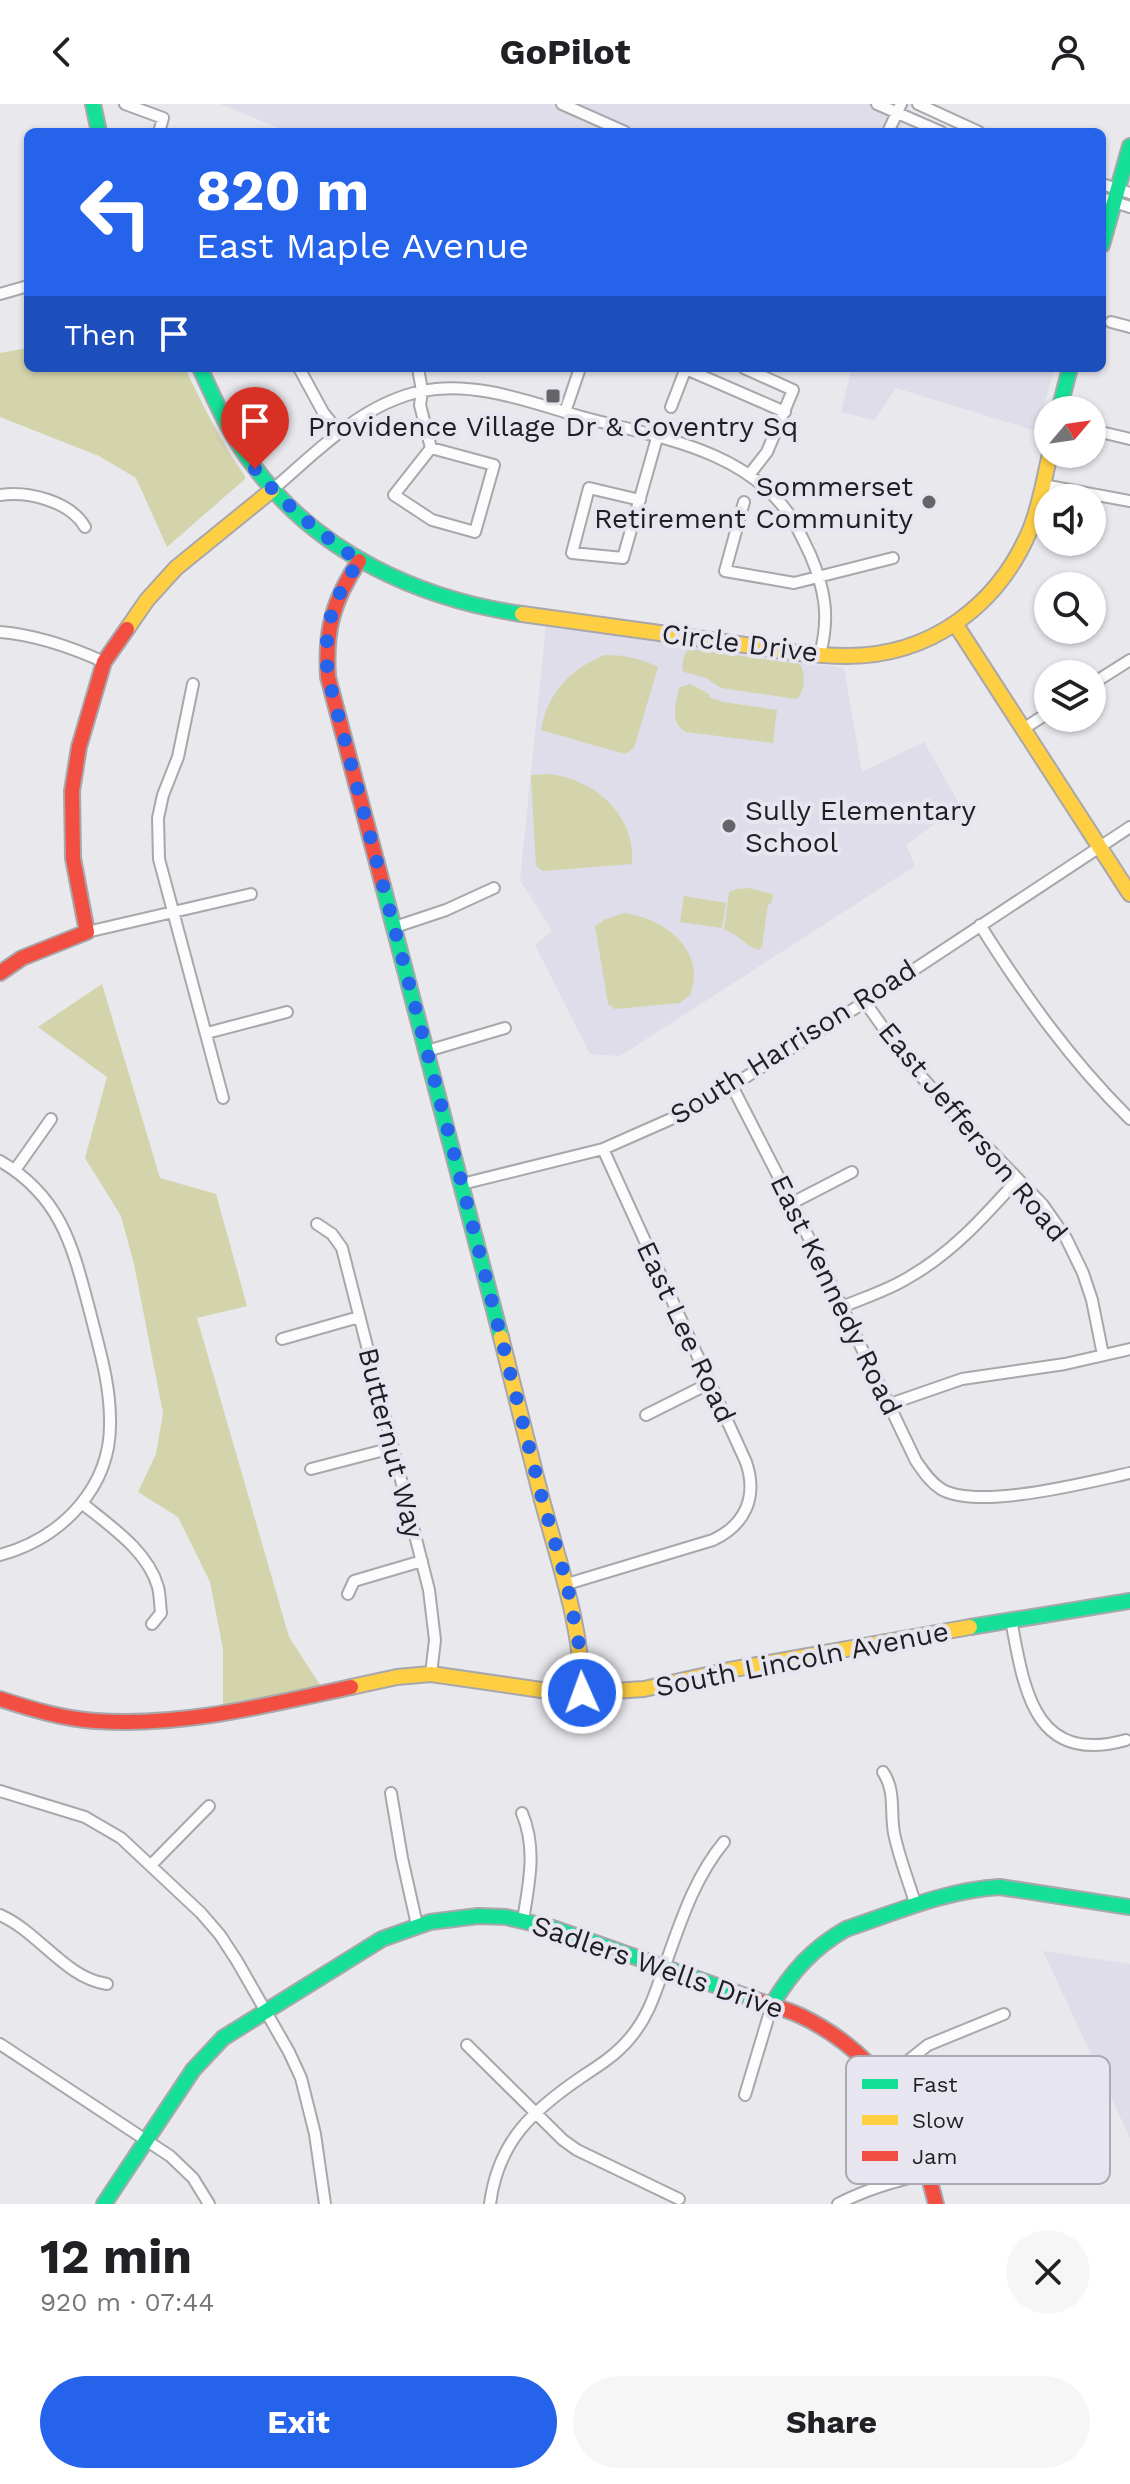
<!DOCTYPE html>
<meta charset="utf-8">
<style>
body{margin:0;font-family:"Work Sans",sans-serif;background:#f6f6f6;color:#202124;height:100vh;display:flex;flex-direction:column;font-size:30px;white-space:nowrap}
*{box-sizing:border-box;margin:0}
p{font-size:26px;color:#757577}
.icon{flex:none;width:44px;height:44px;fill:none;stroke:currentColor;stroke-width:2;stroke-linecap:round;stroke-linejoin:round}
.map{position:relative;height:2100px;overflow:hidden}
.details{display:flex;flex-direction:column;background:#fff;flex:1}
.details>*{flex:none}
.guide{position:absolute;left:24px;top:24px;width:1082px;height:244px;border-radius:12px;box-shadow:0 2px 6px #0004;background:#2563eb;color:#fff;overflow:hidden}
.needle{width:52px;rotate:61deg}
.fabs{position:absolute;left:1034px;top:292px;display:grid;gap:16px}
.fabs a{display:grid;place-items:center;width:72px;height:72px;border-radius:50%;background:#fff;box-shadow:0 2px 6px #0004;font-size:40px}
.pin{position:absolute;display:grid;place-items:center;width:68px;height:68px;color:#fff;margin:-82px -34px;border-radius:50% 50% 50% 0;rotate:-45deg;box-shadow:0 0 8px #0007}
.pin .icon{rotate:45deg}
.me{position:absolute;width:88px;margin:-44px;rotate:358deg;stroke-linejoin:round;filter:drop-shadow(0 0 6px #0008)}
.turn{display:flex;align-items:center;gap:28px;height:168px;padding:0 40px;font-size:36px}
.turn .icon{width:104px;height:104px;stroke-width:2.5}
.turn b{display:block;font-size:56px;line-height:68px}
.then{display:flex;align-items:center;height:76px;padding:0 40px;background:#0003;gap:16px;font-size:30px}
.round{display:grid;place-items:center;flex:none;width:84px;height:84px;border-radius:42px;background:#f6f6f6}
.summary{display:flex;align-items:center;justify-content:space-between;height:136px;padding:0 40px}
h1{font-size:48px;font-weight:700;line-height:60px}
.primary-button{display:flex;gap:16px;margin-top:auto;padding:16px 40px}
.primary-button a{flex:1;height:92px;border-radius:48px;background:#2563eb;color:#fff;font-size:32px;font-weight:700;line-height:92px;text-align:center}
.primary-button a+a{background:#f6f6f6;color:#202124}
header{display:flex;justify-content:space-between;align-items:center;height:104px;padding:0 40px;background:#fff;font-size:36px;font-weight:700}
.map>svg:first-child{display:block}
.built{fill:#dedde9}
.green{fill:#d3d4ab}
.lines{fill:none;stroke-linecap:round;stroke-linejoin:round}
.street-casing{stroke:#a8a7ab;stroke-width:14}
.fast-casing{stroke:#a8a7ab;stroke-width:18}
.slow-casing{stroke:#a8a7ab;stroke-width:18}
.jam-casing{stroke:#a8a7ab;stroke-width:18}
.street{stroke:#fcfcfc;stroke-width:10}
.fast{stroke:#16e098;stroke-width:14}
.slow{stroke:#ffcf43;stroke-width:14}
.jam{stroke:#f24e42;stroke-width:14}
.route{stroke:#2563eb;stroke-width:14;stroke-dasharray:0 25.2}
.poi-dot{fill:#656569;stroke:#e7e5f0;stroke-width:3}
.labels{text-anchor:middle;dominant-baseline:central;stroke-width:8;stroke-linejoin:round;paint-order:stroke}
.poi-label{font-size:28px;fill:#1f1e22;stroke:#e7e5f0}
.street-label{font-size:28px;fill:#1f1e22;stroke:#e7e5f0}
.key{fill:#e7e5f0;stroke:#aba9b2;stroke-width:2}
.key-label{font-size:22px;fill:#1f1e22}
</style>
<header><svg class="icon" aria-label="back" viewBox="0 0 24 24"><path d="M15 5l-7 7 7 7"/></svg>GoPilot<svg class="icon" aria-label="person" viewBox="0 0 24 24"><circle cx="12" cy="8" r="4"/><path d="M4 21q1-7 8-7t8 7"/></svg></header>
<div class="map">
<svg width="1130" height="2100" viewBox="0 0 1130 2100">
<rect width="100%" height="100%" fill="#e8e8ed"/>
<!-- built -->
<path class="built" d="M220,0H911L899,28H289Z
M852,264H1055L1036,327L896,284L874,316L841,308Z
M546,521L844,564L862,668L924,638L960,701L906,741L915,762L620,952L590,950L535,841L552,827L520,776Z
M1043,1847L1130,1860V2034Z"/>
<!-- green -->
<path class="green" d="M28,244V264H185C203,302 221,338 245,372V375L167,443L136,374L99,352L0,313V249Z
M690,545L800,560C806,569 805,589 796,595L721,584L706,574L684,568L682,564C683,557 683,549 690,545Z
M604,551C625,551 639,554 658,563L634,644L625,650L541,626C548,588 570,566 604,551Z
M690,580L709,590V593L723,598L777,606L773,639L686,628C669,619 676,600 679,584Z
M550,670C596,676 636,712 632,760L543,767L536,762L531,671Z
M749,784L773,790L772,798L768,801L762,842L759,846C746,843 738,829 724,826L729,788L737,785Z
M684,792L726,799L722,824L680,818Z
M624,809C655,813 693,834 694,871C694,877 692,884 691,890L680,899L615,905L608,900L595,822L606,815Z
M102,880L160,1074L216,1090L247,1202L197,1214L289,1533L324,1587L223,1608V1545L210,1478L178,1413L138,1388L156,1350L163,1309L134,1160L121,1112L85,1054L107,973L38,923Z"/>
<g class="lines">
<defs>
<path id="street" d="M125,0L163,14L159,28
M562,0L625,28
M877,0L941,28
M918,0L979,28
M888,28L901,0
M1102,80L1130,89
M1102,94L1130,103
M0,190L28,182
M1111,218L1130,223
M299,264L323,308L339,328
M418,264L422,287L420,301L431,344L394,391L432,416L475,428L494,361L431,344
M744,264L793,286L767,348L749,371
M686,265L785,308
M671,303L686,264
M565,308L580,264
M1092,326L1130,335
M1043,381L1130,397
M272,386C318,347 361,300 422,287C475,276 532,299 582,313C655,333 745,344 791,413C798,424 804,438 810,450C825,485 830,513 820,550
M0,391C28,387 70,397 85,423
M640,396L589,384L572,449L623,454L657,334
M744,398L725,467L794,479L893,454
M0,528C36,531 71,543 104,558
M193,580L178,653L163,691L158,714L159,755L223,994
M1092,580L1130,556
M1023,625L1048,609
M980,821C1024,891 1071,957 1130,1015
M395,823L446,806L494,784
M87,828L251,790
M865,898L904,953L944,998L1043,1101L1066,1134L1083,1169L1092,1196L1103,1251
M207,929L287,908
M427,947L505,924
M732,982L792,1099L916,1357C923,1367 930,1378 941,1385C977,1407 1088,1378 1130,1369
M0,1057C62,1093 73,1144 90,1208C99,1244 110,1279 110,1316C112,1383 62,1434 0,1451
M15,1066L51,1015
M462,1080L603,1045L680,1011L722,988L865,898L1130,723
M792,1099L852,1068
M317,1120L332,1130L342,1144L429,1486L435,1536L431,1570
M842,1203C863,1194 886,1187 906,1175C951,1150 984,1113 1018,1075
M282,1235L359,1213
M890,1300L962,1275L1065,1260L1130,1245
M646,1311L710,1279
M311,1365L392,1344
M83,1400C110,1422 148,1447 158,1483C160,1491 160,1501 161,1509L152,1520
M567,1480L713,1436C745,1421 758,1393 746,1358L603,1045
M348,1490L354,1477L422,1457
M1011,1516C1024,1584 1033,1662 1126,1636
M883,1668C896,1687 890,1708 894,1729C899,1754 909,1778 916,1802
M0,1687L85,1713L121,1734L201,1809L220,1831L237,1857L289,1948L301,1974L315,2030L325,2100
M391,1689L402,1754L417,1821
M522,1709C537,1745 529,1779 523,1816
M152,1760L209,1702
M0,1811C39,1828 65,1874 107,1880
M0,1940L170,2052L193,2074L209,2100
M467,1941L563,2036L577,2046L679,2095
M884,1976L928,1941L1004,1910
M745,1991L772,1901
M490,2100C498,2037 533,2006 583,1972C600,1961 617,1950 630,1934C648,1913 655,1890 664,1864C680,1820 694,1774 724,1738
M838,2100C883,2076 935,2069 985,2055C1010,2047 1035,2037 1060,2027"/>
<path id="fast" d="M93,0L99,28
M1102,141L1130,42
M200,264C216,299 232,335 256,365C319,449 419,495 522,510
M1059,306L1070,264
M383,782L501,1233
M970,1523L1130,1497
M772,1901C791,1868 813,1844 846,1825C897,1808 946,1786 1000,1783L1130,1803
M104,2100L193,1966L223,1934L382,1835L430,1818L478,1812L506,1813L553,1824L754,1895"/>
<path id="slow" d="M522,510C592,520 662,529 732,539C770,545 808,552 847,552C930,552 998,502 1030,426C1040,402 1044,375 1050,350
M956,521L1130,790
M127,525L147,496L176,464L272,386
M501,1233C515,1288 528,1342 542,1396C559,1460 582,1522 582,1589
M351,1583L397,1573L431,1570L555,1588L582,1589L644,1585L729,1566L970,1523"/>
<path id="jam" d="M359,457C333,497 325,525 328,573L383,782
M0,869L22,854L87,828L73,754L72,687L79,643L104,558L127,525
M0,1595C31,1605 63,1615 96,1617C182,1623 267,1601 351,1583
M754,1895C770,1901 786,1905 801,1912C853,1937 896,1980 917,2035C925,2056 930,2078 936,2100"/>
</defs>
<!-- street casing -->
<use href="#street" class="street-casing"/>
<!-- fast casing -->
<use href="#fast" class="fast-casing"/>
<!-- slow casing -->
<use href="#slow" class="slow-casing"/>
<!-- jam casing -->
<use href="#jam" class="jam-casing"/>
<!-- street -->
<use href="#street" class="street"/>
<!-- fast -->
<use href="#fast" class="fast"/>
<!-- slow -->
<use href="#slow" class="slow"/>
<!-- jam -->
<use href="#jam" class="jam"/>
</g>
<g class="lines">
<!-- route -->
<path class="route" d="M255,365C285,402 320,429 359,457C331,499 323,523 328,573L462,1080L543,1398L567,1480L582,1556V1589"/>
</g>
<!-- markers -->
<g class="poi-dot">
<rect x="545" y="284" width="16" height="16" rx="4"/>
<circle cx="929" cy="398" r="8"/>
<circle cx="729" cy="722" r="8"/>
</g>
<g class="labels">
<!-- poi labels -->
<g class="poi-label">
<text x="553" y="322">Providence Village Dr &amp; Coventry Sq</text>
<text x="913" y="382" text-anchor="end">Sommerset<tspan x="913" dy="32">Retirement Community</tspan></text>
<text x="745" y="706" text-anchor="start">Sully Elementary<tspan x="745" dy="32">School</tspan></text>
</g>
<!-- street labels -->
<g class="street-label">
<text transform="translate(740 539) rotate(7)">Circle Drive</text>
<text transform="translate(793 938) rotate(-32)">South Harrison Road</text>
<text transform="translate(973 1028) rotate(50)">East Jefferson Road</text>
<text transform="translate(836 1191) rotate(64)">East Kennedy Road</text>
<text transform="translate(686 1228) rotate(65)">East Lee Road</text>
<text transform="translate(391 1339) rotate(76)">Butternut Way</text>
<text transform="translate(802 1555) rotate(-11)">South Lincoln Avenue</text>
<text transform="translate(658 1863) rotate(19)">Sadlers Wells Drive</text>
</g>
</g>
<!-- legend -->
<rect x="846" y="1952" width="264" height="128" rx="12" class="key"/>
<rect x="862" y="1975" width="36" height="10" fill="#16e098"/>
<rect x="862" y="2011" width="36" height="10" fill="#ffcf43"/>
<rect x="862" y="2047" width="36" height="10" fill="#f24e42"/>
<g class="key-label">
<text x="912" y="1988">Fast</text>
<text x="912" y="2024">Slow</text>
<text x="912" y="2060">Jam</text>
</g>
</svg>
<div class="fabs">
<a><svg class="needle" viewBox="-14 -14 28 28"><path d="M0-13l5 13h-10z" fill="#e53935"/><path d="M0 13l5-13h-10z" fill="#757577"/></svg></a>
<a><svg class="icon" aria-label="sound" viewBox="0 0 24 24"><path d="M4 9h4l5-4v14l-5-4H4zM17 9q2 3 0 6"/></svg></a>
<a><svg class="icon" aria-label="search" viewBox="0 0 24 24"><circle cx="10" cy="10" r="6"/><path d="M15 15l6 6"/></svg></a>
<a><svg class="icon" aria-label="layers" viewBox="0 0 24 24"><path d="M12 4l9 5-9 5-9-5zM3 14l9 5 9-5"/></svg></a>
</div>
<div class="pin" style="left:255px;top:365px;background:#d93025"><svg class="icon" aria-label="arrive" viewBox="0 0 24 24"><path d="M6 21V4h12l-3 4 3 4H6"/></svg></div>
<svg class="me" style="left:582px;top:1589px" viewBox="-20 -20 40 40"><circle r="17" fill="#2563eb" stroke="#fff" stroke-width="3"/><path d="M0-11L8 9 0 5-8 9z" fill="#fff"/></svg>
<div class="guide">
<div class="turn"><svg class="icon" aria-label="left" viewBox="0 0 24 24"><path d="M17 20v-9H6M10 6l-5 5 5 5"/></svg><div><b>820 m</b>East Maple Avenue</div></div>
<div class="then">Then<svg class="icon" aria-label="arrive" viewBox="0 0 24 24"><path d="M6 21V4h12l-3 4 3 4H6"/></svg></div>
</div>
</div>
<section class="details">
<div class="summary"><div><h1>12 min</h1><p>920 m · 07:44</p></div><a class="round"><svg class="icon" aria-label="close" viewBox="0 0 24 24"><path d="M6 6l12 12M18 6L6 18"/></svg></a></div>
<div class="primary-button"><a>Exit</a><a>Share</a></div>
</section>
